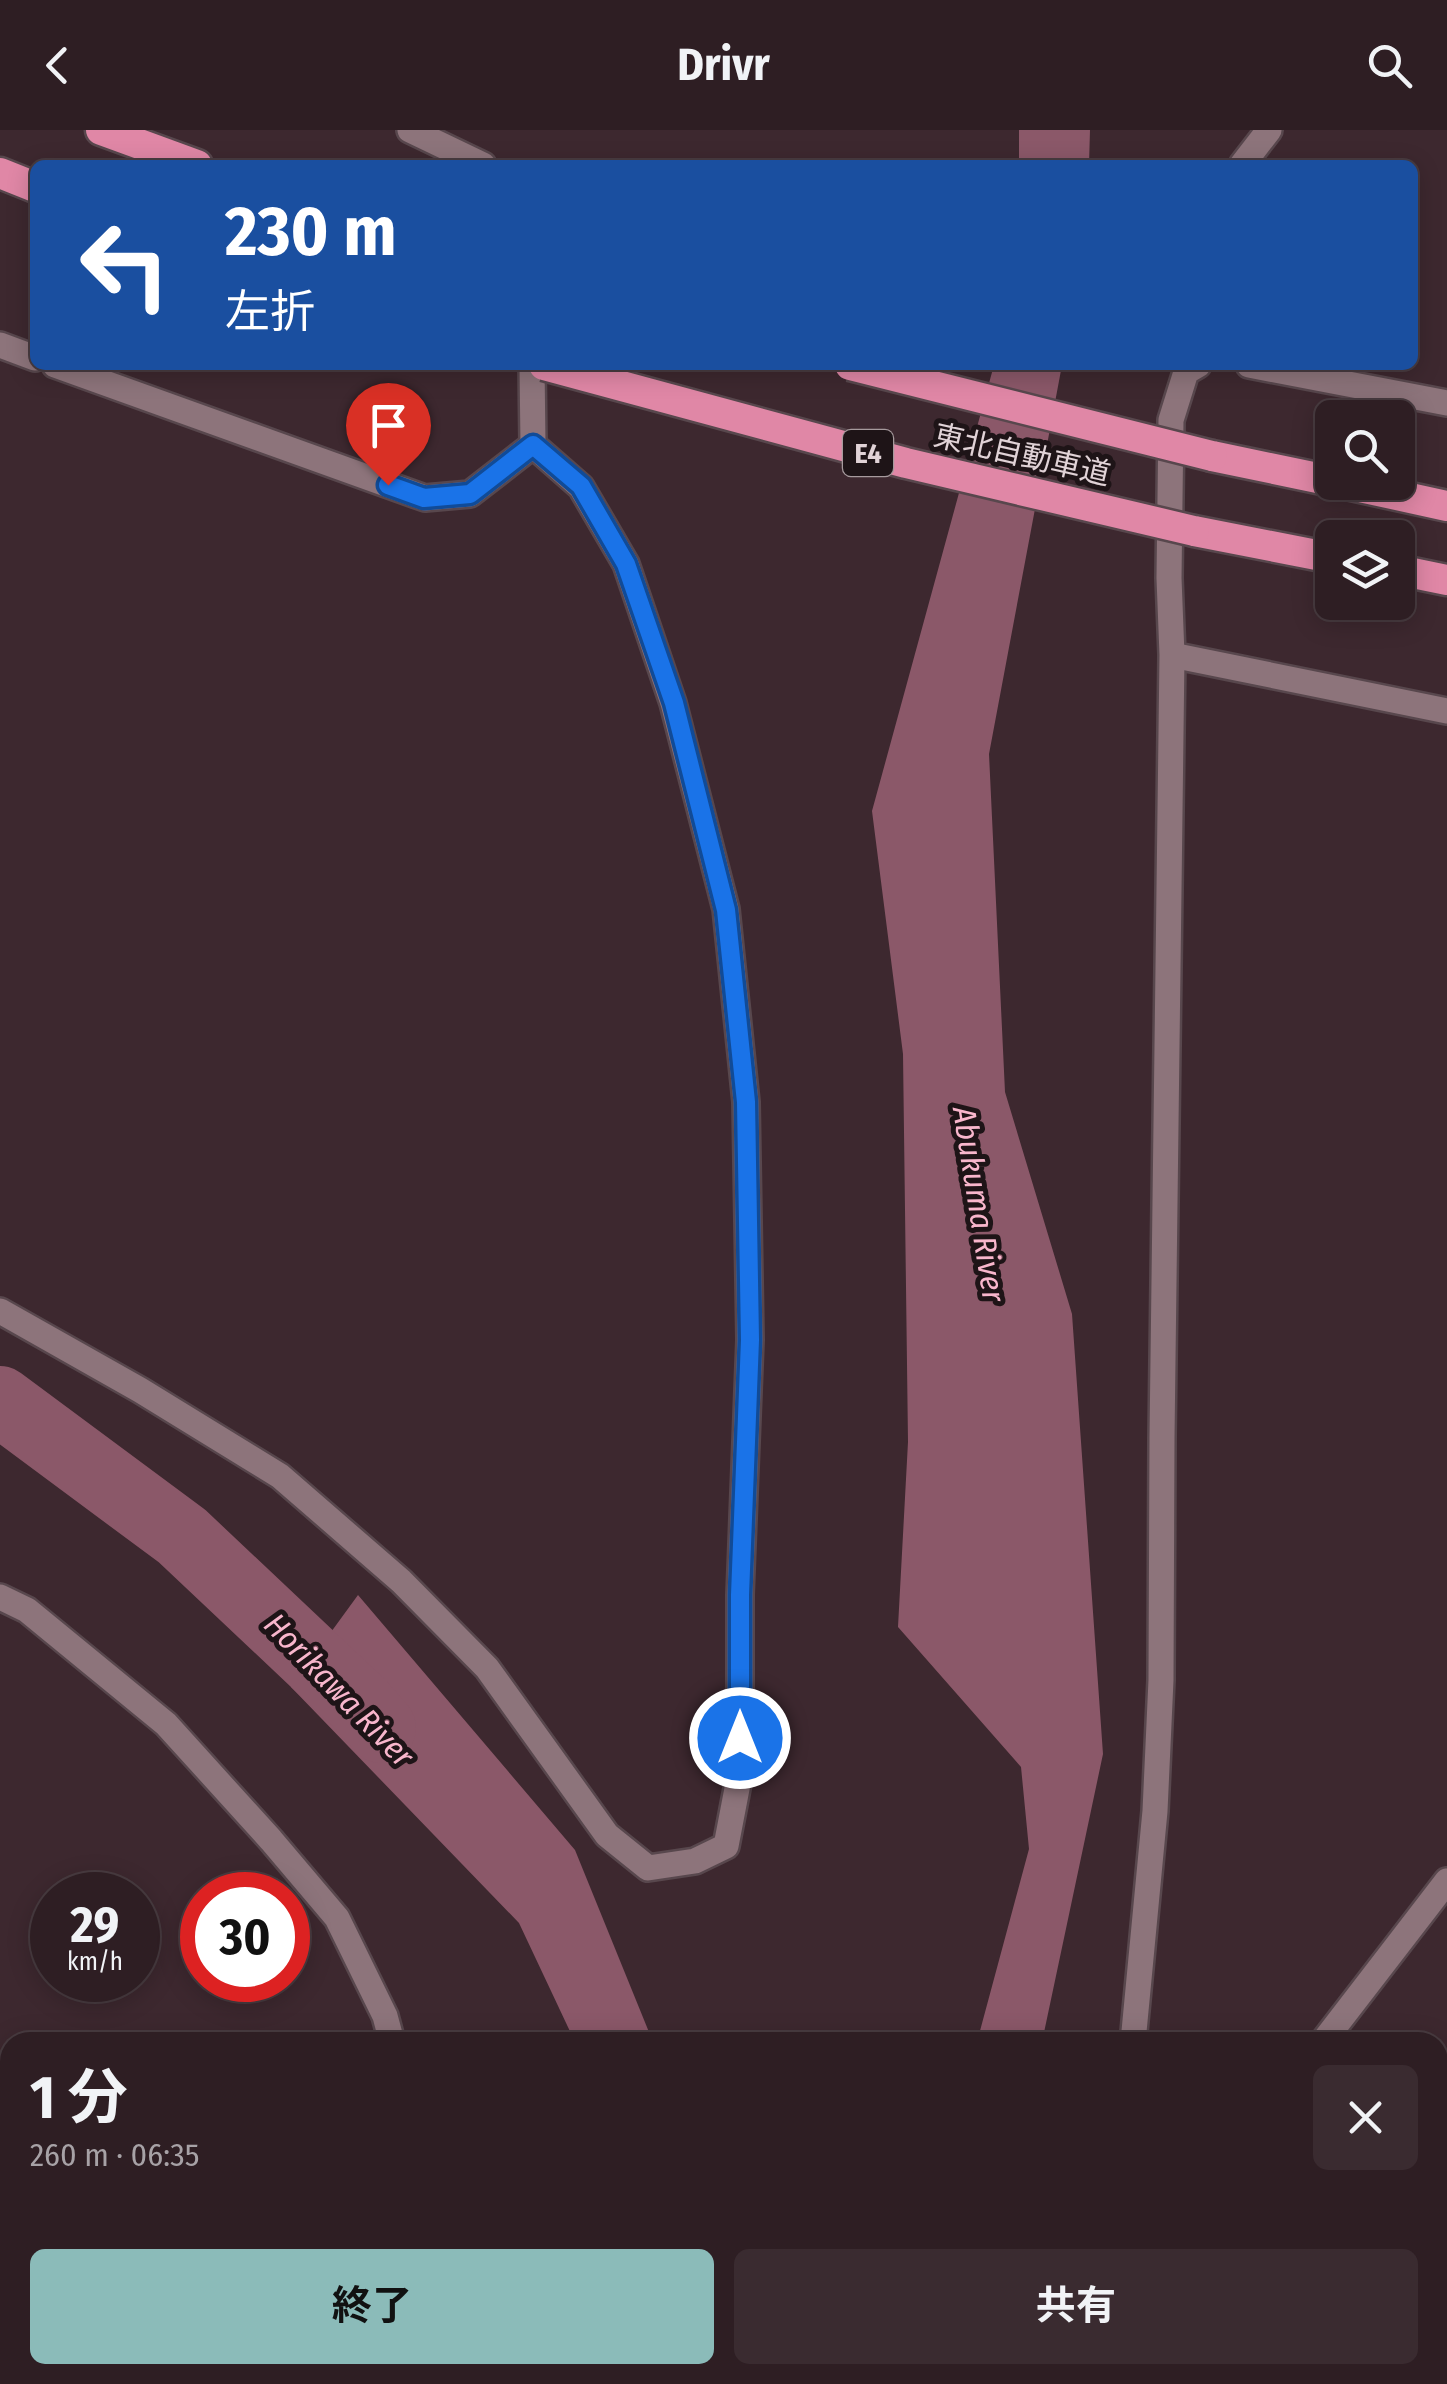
<!DOCTYPE html>
<html lang="ja">
<meta charset="utf-8">
<style>
body{margin:0;font-family:"Fira Sans Condensed","Noto Sans JP",sans-serif;background:#3a2b30;color:#f1f3f6;height:100vh;display:flex;flex-direction:column;font-size:38px;white-space:nowrap}
*{box-sizing:border-box;margin:0}
p{font-size:32px;color:#a7a2a6}
.icon{flex:none;width:55px;height:55px;fill:none;stroke:currentColor;stroke-width:2;stroke-linecap:round;stroke-linejoin:round}
.map{position:relative;flex:1;overflow:hidden}
.panel{position:absolute;left:0px;top:1902px;width:1448px;height:352px;display:flex;flex-direction:column;background:#2e1e23;border-radius:30px 30px 0 0;box-shadow:0 5px 25px #0003,0 0 0 2px #493c41}
.panel>*{flex:none}
.banner{position:absolute;left:30px;top:30px;width:1388px;height:210px;border-radius:15px;box-shadow:0 5px 25px #0003,0 0 0 2px #493c41;background:#1a4fa0;color:#fff;overflow:hidden}
.fabs{position:absolute;left:1315px;top:270px;display:grid;gap:20px}
.fabs a{display:grid;place-items:center;width:100px;height:100px;border-radius:15px;background:#2e1e23;box-shadow:0 5px 25px #0003,0 0 0 2px #493c41;font-size:50px}
.speed{position:absolute;left:30px;top:1742px;display:flex;gap:20px;font-size:50px;font-weight:700;text-align:center}
.speed>*{display:grid;place-content:center;width:130px;height:130px;border-radius:50%;background:#2e1e23;box-shadow:0 5px 25px #0003,0 0 0 2px #493c41;line-height:1}
.speed small{font-size:25px;font-weight:400}
.speed .limit{border:15px solid #d22;background:#fff;color:#111}
.pin{position:absolute;display:grid;place-items:center;width:85px;height:85px;color:#fff;margin:-102px -42px;border-radius:50% 50% 50% 0;rotate:-45deg;box-shadow:0 0 10px #0007}
.pin .icon{rotate:45deg}
.me{position:absolute;width:110px;margin:-55px;rotate:0deg;stroke-linejoin:round;filter:drop-shadow(0 0 8px #0008)}
.turn{display:flex;align-items:center;gap:35px;height:210px;padding:0 30px;font-size:45px}
.turn .icon{width:130px;height:130px;stroke-width:2.5}
.turn b{display:block;font-size:70px;line-height:85px}
.round{display:grid;place-items:center;flex:none;width:105px;height:105px;border-radius:15px;background:#3a2b30}
.headline{display:flex;align-items:center;justify-content:space-between;height:170px;padding:0 30px}
h1{font-size:60px;font-weight:700;line-height:75px}
.primary-button{display:flex;gap:20px;margin-top:auto;padding:20px 30px}
.primary-button a{flex:1;height:115px;border-radius:15px;background:#8bbbb9;color:#111;font-size:40px;font-weight:700;line-height:115px;text-align:center}
.primary-button a+a{background:#3a2b30;color:#f1f3f6}
header{display:flex;justify-content:space-between;align-items:center;height:130px;padding:0 30px;background:#2e1e23;font-size:45px;font-weight:700}
.map>svg:first-child{display:block}
.water{fill:#8b5869}
.lines{fill:none;stroke-linecap:round;stroke-linejoin:round}
.river{stroke:#8b5869;stroke-width:70}
.minor-casing{stroke:#58474d;stroke-width:30}
.highway-casing{stroke:#58474d;stroke-width:35}
.minor{stroke:#8d747b;stroke-width:25}
.highway{stroke:#e087a6;stroke-width:30}
.highway-bridge-casing{stroke:#58474d;stroke-width:35;stroke-linecap:butt}
.highway-bridge{stroke:#e087a6;stroke-width:30}
.route-casing{stroke:#114b97;stroke-width:25}
.route{stroke:#1a73e8;stroke-width:18}
.labels{text-anchor:middle;dominant-baseline:central;stroke-width:10;stroke-linejoin:round;paint-order:stroke}
.shield{fill:#1e1417;stroke:#a69a9d;stroke-width:2.5}
.shield-label{font-size:28px;font-weight:bold;fill:#e1d3d7}
.street-label{font-size:30px;fill:#e1d3d7;stroke:#1e1417}
.water-label{font-size:32px;font-style:italic;fill:#f8b6cc;stroke:#1e1417}
</style>
<header><svg class="icon" aria-label="back" viewBox="0 0 24 24"><path d="M15 5l-7 7 7 7"/></svg>Drivr<svg class="icon" aria-label="search" viewBox="0 0 24 24"><circle cx="10" cy="10" r="6"/><path d="M15 15l6 6"/></svg></header>
<div class="map">
<svg width="1447" height="2254" viewBox="0 0 1447 2254">
<rect width="100%" height="100%" fill="#3d282f"/>
<!-- water -->
<path class="water" d="M1019,0H1090L1089,35H1019Z
M994,235H1062L989,624L1005,962L1072,1184L1103,1624L1042,1912H977L1029,1719L1021,1637L898,1497L908,1312L903,924L872,681Z
M358,1465L575,1720L653,1912H575L519,1793L291,1557Z
M693,2245H786V2254H695Z
M917,2245H990L989,2254H914Z"/>
<g class="lines">
<!-- river -->
<path class="river" d="M0,1271L182,1406L361,1575L381,1598"/>
<defs>
<path id="minor" d="M410,0L483,35
M1242,35L1269,0
M0,215L35,228
M55,235L425,368L470,364L533,315
M1249,235L1447,273
M1172,525L1447,581
M0,1181L140,1260L280,1346L401,1451L487,1538L607,1705L648,1738L695,1731L726,1716L740,1643V1465L750,1210L746,972L726,779L673,573L626,434L581,357L533,315L532,235
M0,1467L27,1480L166,1594L271,1710L337,1788L385,1886L392,1912
M1133,1912L1155,1681L1161,1550L1162,1308L1172,525L1169,448L1171,290L1186,242L1198,235
M1323,1912L1447,1751
M375,2254L380,2245
M1094,2254L1096,2245"/>
<path id="highway" d="M101,0L197,35
M0,43L35,57
M1212,326L1332,351
M1337,352L1447,376
M1194,401L1332,428
M1398,440L1447,450"/>
</defs>
<!-- minor casing -->
<use href="#minor" class="minor-casing"/>
<!-- highway casing -->
<use href="#highway" class="highway-casing"/>
<!-- minor -->
<use href="#minor" class="minor"/>
<!-- highway -->
<use href="#highway" class="highway"/>
<defs>
<path id="highway-bridge" d="M544,235L906,333L1194,401
M850,235L1212,326"/>
</defs>
<!-- highway-bridge casing -->
<use href="#highway-bridge" class="highway-bridge-casing"/>
<!-- highway-bridge -->
<use href="#highway-bridge" class="highway-bridge"/>
</g>
<g class="lines">
<defs>
<path id="route" d="M388,355L424,368L470,364L533,315L581,356L626,434L674,573L726,780L746,972L750,1210L740,1465V1608"/>
</defs>
<!-- route casing -->
<use href="#route" class="route-casing"/>
<!-- route -->
<use href="#route" class="route"/>
</g>
<g class="labels">
<!-- shield labels -->
<rect class="shield" x="843" y="300" width="50" height="46" rx="8"/>
<g class="shield-label">
<text x="868" y="323">E4</text>
</g>
<!-- street labels -->
<g class="street-label">
<text transform="translate(1022 325) rotate(13)">東北自動車道</text>
</g>
<!-- water labels -->
<g class="water-label">
<text transform="translate(979 1074) rotate(81)">Abukuma River</text>
<text transform="translate(339 1560) rotate(46)">Horikawa River</text>
</g>
</g>
</svg>
<div class="fabs">
<a><svg class="icon" aria-label="search" viewBox="0 0 24 24"><circle cx="10" cy="10" r="6"/><path d="M15 15l6 6"/></svg></a>
<a><svg class="icon" aria-label="layers" viewBox="0 0 24 24"><path d="M12 4l9 5-9 5-9-5zM3 14l9 5 9-5"/></svg></a>
</div>
<div class="speed"><div>29<small>km/h</small></div><div class="limit">30</div></div>
<div class="pin" style="left:388px;top:355px;background:#d93025"><svg class="icon" aria-label="arrive" viewBox="0 0 24 24"><path d="M6 21V4h12l-3 4 3 4H6"/></svg></div>
<svg class="me" style="left:740px;top:1608px" viewBox="-20 -20 40 40"><circle r="17" fill="#1a73e8" stroke="#fff" stroke-width="3"/><path d="M0-11L8 9 0 5-8 9z" fill="#fff"/></svg>
<div class="banner">
<div class="turn"><svg class="icon" aria-label="left" viewBox="0 0 24 24"><path d="M17 20v-9H6M10 6l-5 5 5 5"/></svg><div><b>230 m</b>左折</div></div>
</div>
<section class="panel">
<div class="headline"><div><h1>1 分</h1><p>260 m · 06:35</p></div><a class="round"><svg class="icon" aria-label="close" viewBox="0 0 24 24"><path d="M6 6l12 12M18 6L6 18"/></svg></a></div>
<div class="primary-button"><a>終了</a><a>共有</a></div>
</section>
</div>
